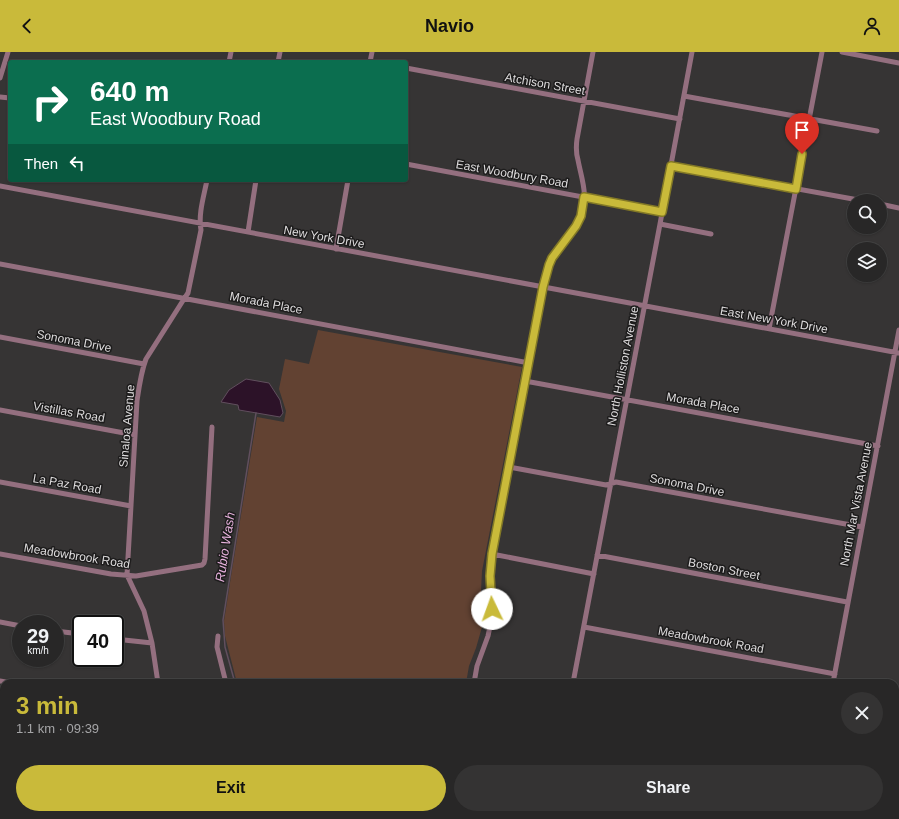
<!DOCTYPE html>
<meta charset="utf-8">
<style>
body{margin:0;font-family:Arial,sans-serif;background:#343333;color:#f1f3f6;height:100vh;display:flex;flex-direction:column;font-size:15px;white-space:nowrap}
*{box-sizing:border-box;margin:0}
p{font-size:13px;color:#a5a5a7}
.icon{flex:none;width:22px;height:22px;fill:none;stroke:currentColor;stroke-width:2;stroke-linecap:round;stroke-linejoin:round}
.map{position:relative;flex:1;overflow:hidden}
.details{position:absolute;left:0px;top:627px;width:899px;height:140px;display:flex;flex-direction:column;background:#282727;border-radius:12px 12px 0 0;box-shadow:0 1px 3px #0004,0 0 0 1px #444}
.details>*{flex:none}
.guide{position:absolute;left:8px;top:8px;width:400px;height:122px;border-radius:4px;box-shadow:0 1px 3px #0004,0 0 0 1px #444;background:#0b6e4f;color:#fff;overflow:hidden}
.fabs{position:absolute;left:847px;top:142px;display:grid;gap:8px}
.fabs a{display:grid;place-items:center;width:40px;height:40px;border-radius:50%;background:#282727;box-shadow:0 1px 3px #0004,0 0 0 1px #444;font-size:20px}
.speed{position:absolute;left:12px;top:563px;display:flex;gap:8px;font-size:20px;font-weight:700;text-align:center}
.speed>*{display:grid;place-content:center;width:52px;height:52px;border-radius:50%;background:#282727;box-shadow:0 1px 3px #0004,0 0 0 1px #444;line-height:1}
.speed small{font-size:10px;font-weight:400}
.speed .limit{border:2px solid #111;border-radius:6px;background:#fff;color:#111}
.pin{position:absolute;display:grid;place-items:center;width:34px;height:34px;color:#fff;margin:-41px -17px;border-radius:50% 50% 50% 0;rotate:-45deg;box-shadow:0 0 4px #0007}
.pin .icon{rotate:45deg}
.me{position:absolute;width:44px;margin:-22px;rotate:357deg;stroke-linejoin:round;filter:drop-shadow(0 0 3px #0008)}
.turn{display:flex;align-items:center;gap:14px;height:84px;padding:0 16px;font-size:18px}
.turn .icon{width:52px;height:52px;stroke-width:2.5}
.turn b{display:block;font-size:28px;line-height:34px}
.then{display:flex;align-items:center;height:38px;padding:0 16px;background:#0003;gap:8px;font-size:15px}
.round{display:grid;place-items:center;flex:none;width:42px;height:42px;border-radius:21px;background:#343333}
.headline{display:flex;align-items:center;justify-content:space-between;height:68px;padding:0 16px}
h1{font-size:24px;font-weight:700;line-height:30px;color:#c9ba3a}
.cta{display:flex;gap:8px;margin-top:auto;padding:8px 16px}
.cta a{flex:1;height:46px;border-radius:24px;background:#c9ba3a;color:#111;font-size:16px;font-weight:700;line-height:46px;text-align:center}
.cta a+a{background:#343333;color:#f1f3f6}
header{display:flex;justify-content:space-between;align-items:center;height:52px;padding:0 16px;background:#c9ba3a;color:#111;font-size:18px;font-weight:700}
.map>svg:first-child{display:block}
.green{fill:#624232}
.water{fill:#2c1228;stroke:#614f5e}
.lines{fill:none;stroke-linecap:round;stroke-linejoin:round}
.stream{stroke:#614f5e;stroke-width:1.5}
.minor{stroke:#946f7f;stroke-width:5}
.route-casing{stroke:#837926;stroke-width:10}
.route{stroke:#c9ba3a;stroke-width:7}
.labels{text-anchor:middle;dominant-baseline:central;stroke-width:3;stroke-linejoin:round;paint-order:stroke}
.street-label{font-size:12px;fill:#dedcdd;stroke:#1d1c1c}
.water-label{font-size:13px;font-style:italic;fill:#e6b1dc;stroke:#1d1c1c}
</style>
<header><svg class="icon" aria-label="back" viewBox="0 0 24 24"><path d="M15 5l-7 7 7 7"/></svg>Navio<svg class="icon" aria-label="person" viewBox="0 0 24 24"><circle cx="12" cy="8" r="4"/><path d="M4 21q1-7 8-7t8 7"/></svg></header>
<div class="map">
<svg width="899" height="767" viewBox="0 0 899 767">
<rect width="100%" height="100%" fill="#363434"/>
<!-- green -->
<path class="green" d="M318,278L522,315L482,519L481,539L484,557L482,575L476,596L469,614L466,631H237L225,584L224,569L232,518L257,365L284,370L286,359L279,337L285,307L309,312Z"/>
<!-- water -->
<path class="water" d="M246,327L269,331L280,348L283,361L280,365L239,358L238,353L221,350L229,338Z"/>
<g class="lines">
<!-- stream -->
<path class="stream" d="M235,631L225,595L223,568L256,361
M261,763L262,767"/>
<!-- minor -->
<path class="minor" d="M842,0L899,11
M229,10L231,0
M278,10L280,0
M370,10L372,0
M406,16L680,67
M0,26L8,0
M684,44L877,79
M0,45L10,46
M406,112L663,160
M671,114L864,149
M0,134L899,301
M880,152L899,156
M660,172L711,182
M248,180L256,128
M336,197L348,128
M0,212L529,311
M769,277L822,0
M0,285L144,312
M525,329L878,394
M0,358L135,383
M509,415L606,433L616,430L862,475
M0,430L131,454
M0,502L111,522L136,524L202,513L204,511L205,507L212,375
M492,502L594,522
M597,503L847,550
M0,570L21,574
M584,575L835,622
M55,579L81,582
M218,584L217,595L226,631
M115,587L152,591
M0,629L11,631
M158,631L152,591L144,559L127,523L137,349C139,335 141,320 146,307L184,247L188,241L201,178C198,162 204,144 207,128
M474,631L477,614L488,584L492,565V546L490,524L492,502L545,223C549,213 553,204 559,196C567,186 576,178 580,165C589,144 582,129 578,108C576,101 576,94 577,87L593,0
M573,631L660,172L692,0
M833,631L899,278
M0,693H4
M895,719L899,698
M377,763L398,767
M20,767L21,763
M172,767L173,763
M547,767L548,763
M806,767L807,763
M886,767L887,763"/>
</g>
<g class="lines">
<defs>
<path id="route" d="M492,557L490,524L492,502L543,235L549,213L552,206L576,174L581,164L584,145L662,160L671,114L796,137L802,102"/>
</defs>
<!-- route casing -->
<use href="#route" class="route-casing"/>
<!-- route -->
<use href="#route" class="route"/>
</g>
<g class="labels">
<!-- street labels -->
<g class="street-label">
<text transform="translate(545 32) rotate(10)">Atchison Street</text>
<text transform="translate(512 122) rotate(10)">East Woodbury Road</text>
<text transform="translate(324 185) rotate(10)">New York Drive</text>
<text transform="translate(266 251) rotate(11)">Morada Place</text>
<text transform="translate(774 268) rotate(10)">East New York Drive</text>
<text transform="translate(74 289) rotate(11)">Sonoma Drive</text>
<text transform="translate(623 314) rotate(-79)">North Holliston Avenue</text>
<text transform="translate(703 351) rotate(10)">Morada Place</text>
<text transform="translate(69 360) rotate(10)">Vistillas Road</text>
<text transform="translate(127 374) rotate(-85)">Sinaloa Avenue</text>
<text transform="translate(67 432) rotate(10)">La Paz Road</text>
<text transform="translate(687 433) rotate(11)">Sonoma Drive</text>
<text transform="translate(856 452) rotate(-79)">North Mar Vista Avenue</text>
<text transform="translate(77 504) rotate(9)">Meadowbrook Road</text>
<text transform="translate(724 517) rotate(11)">Boston Street</text>
<text transform="translate(711 588) rotate(10)">Meadowbrook Road</text>
</g>
<!-- water labels -->
<g class="water-label">
<text transform="translate(225 495) rotate(-81)">Rubio Wash</text>
</g>
</g>
</svg>
<div class="fabs">
<a><svg class="icon" aria-label="search" viewBox="0 0 24 24"><circle cx="10" cy="10" r="6"/><path d="M15 15l6 6"/></svg></a>
<a><svg class="icon" aria-label="layers" viewBox="0 0 24 24"><path d="M12 4l9 5-9 5-9-5zM3 14l9 5 9-5"/></svg></a>
</div>
<div class="speed"><div>29<small>km/h</small></div><div class="limit">40</div></div>
<div class="pin" style="left:802px;top:102px;background:#d93025"><svg class="icon" aria-label="arrive" viewBox="0 0 24 24"><path d="M6 21V4h12l-3 4 3 4H6"/></svg></div>
<svg class="me" style="left:492px;top:557px" viewBox="-20 -20 40 40"><circle r="19" fill="#fff"/><path d="M0-13L10 11 0 6-10 11z" fill="#c9ba3a"/></svg>
<div class="guide">
<div class="turn"><svg class="icon" aria-label="right" viewBox="0 0 24 24"><path d="M7 20v-9h11M14 6l5 5-5 5"/></svg><div><b>640 m</b>East Woodbury Road</div></div>
<div class="then">Then<svg class="icon" aria-label="left" viewBox="0 0 24 24"><path d="M17 20v-9H6M10 6l-5 5 5 5"/></svg></div>
</div>
<section class="details">
<div class="headline"><div><h1>3 min</h1><p>1.1 km · 09:39</p></div><a class="round"><svg class="icon" aria-label="close" viewBox="0 0 24 24"><path d="M6 6l12 12M18 6L6 18"/></svg></a></div>
<div class="cta"><a>Exit</a><a>Share</a></div>
</section>
</div>
